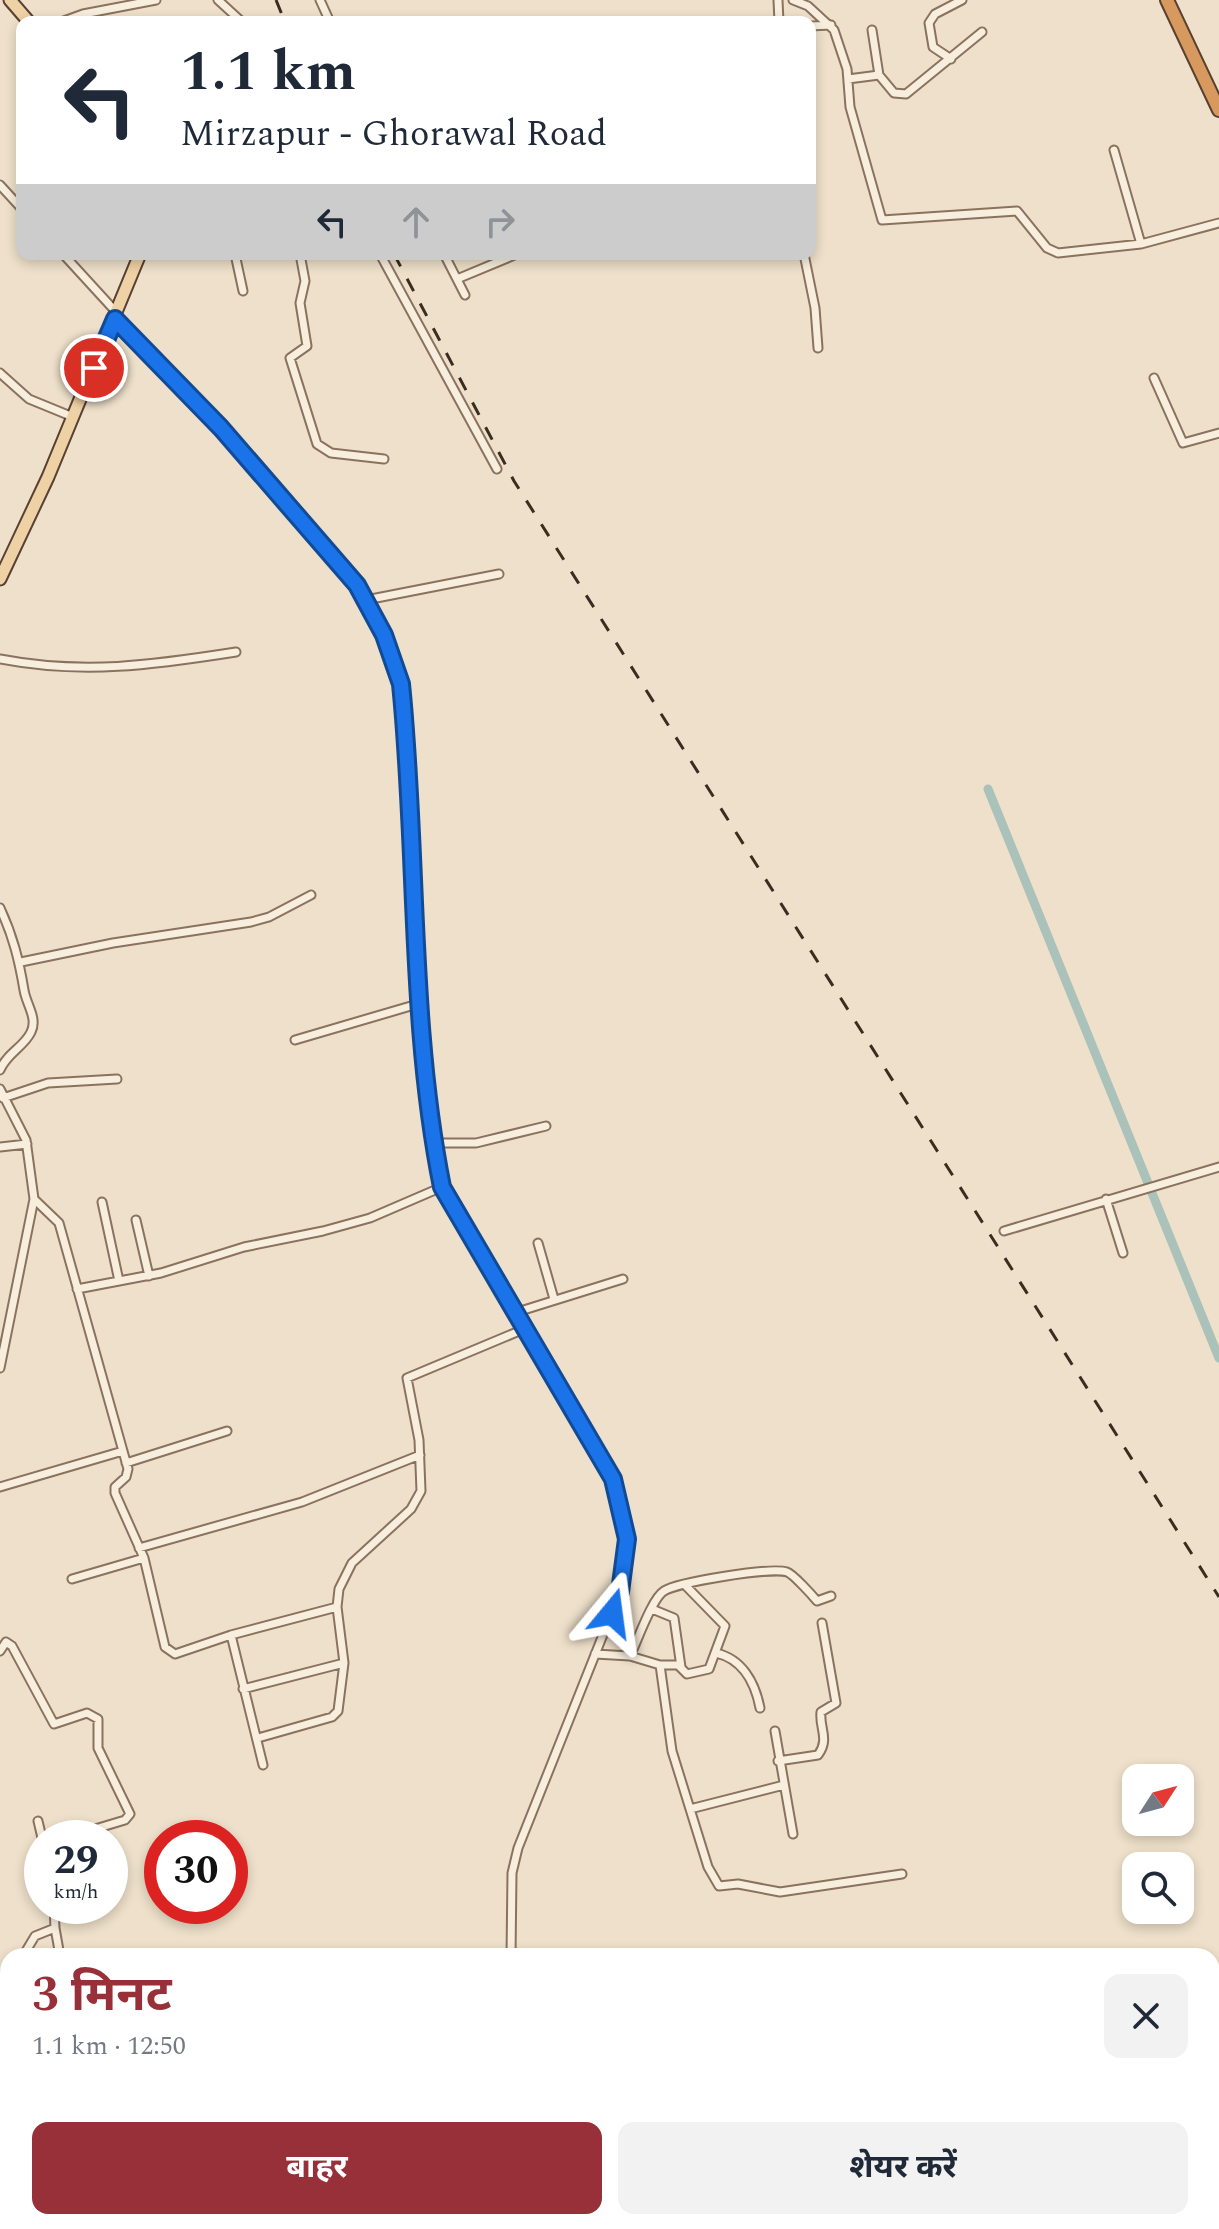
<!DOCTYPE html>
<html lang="hi">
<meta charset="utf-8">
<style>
body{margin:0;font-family:Spectral,"Noto Sans Devanagari",serif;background:#f2f2f3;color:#1f2937;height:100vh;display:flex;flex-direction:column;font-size:30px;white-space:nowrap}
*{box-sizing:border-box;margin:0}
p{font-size:26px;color:#747a83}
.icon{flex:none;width:44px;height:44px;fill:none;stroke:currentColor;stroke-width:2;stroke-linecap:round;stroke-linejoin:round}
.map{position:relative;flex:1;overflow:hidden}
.side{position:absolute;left:0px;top:1948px;width:1220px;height:282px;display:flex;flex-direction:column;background:#fff;border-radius:24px 24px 0 0;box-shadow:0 4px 12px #0003}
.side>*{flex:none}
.hud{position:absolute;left:16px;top:16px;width:800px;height:244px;border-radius:16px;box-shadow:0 4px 12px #0003;background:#fff;color:#1f2937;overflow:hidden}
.needle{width:52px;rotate:54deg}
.tools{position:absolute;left:1122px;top:1764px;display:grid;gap:16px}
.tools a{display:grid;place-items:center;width:72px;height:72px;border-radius:16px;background:#fff;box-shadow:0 4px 12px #0003;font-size:40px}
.speed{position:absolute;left:24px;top:1820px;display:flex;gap:16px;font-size:40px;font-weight:700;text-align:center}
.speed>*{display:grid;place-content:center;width:104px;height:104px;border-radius:50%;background:#fff;box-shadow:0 4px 12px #0003;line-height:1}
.speed small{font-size:20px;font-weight:400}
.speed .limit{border:12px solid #d22;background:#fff;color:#111}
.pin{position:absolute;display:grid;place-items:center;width:68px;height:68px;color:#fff;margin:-34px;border:4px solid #fff;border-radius:50%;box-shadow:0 2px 8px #0007}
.me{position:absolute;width:88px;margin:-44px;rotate:16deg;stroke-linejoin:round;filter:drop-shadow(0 0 6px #0008)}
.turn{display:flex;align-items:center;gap:28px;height:168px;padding:0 32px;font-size:36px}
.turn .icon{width:104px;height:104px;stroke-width:2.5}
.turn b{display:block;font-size:56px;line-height:68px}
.lanes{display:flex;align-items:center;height:76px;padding:0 32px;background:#0003;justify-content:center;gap:40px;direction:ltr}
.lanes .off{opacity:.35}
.round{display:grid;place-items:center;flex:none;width:84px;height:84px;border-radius:16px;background:#f2f2f3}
.headline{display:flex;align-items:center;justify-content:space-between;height:136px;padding:0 32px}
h1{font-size:48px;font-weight:700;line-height:60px;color:#973039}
.button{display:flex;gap:16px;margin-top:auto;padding:16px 32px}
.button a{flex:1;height:92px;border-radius:16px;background:#973039;color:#fff;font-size:32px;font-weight:700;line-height:92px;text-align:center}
.button a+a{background:#f2f2f3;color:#1f2937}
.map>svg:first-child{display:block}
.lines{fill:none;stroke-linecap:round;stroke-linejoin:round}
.canal{stroke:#aac2b9;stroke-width:9}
.street-casing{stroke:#8a725e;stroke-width:11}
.primary-casing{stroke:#584132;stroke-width:15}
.highway-casing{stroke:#584132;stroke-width:16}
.street{stroke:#f8eedd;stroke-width:7}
.primary{stroke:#eed1a4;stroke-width:11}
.highway{stroke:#d8995f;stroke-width:12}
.rail{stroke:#3b2c21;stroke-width:3;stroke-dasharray:14 14;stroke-linecap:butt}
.route-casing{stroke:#114b97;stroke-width:20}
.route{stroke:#1a73e8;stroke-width:14}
</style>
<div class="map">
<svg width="1219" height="2229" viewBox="0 0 1219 2229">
<rect width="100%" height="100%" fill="#eee0ca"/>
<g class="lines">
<!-- canal -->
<path class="canal" d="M988,789L1219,1358"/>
<defs>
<path id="street" d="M218,0L242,22
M320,0L330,22
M778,0L779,22
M793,0L808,6L834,30L847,69L850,107L882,220L1017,211L1047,248L1058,253L1141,244L1219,223
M61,22L83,14L156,0
M810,26L831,25
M872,30L879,75
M951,59L933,47L929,23L935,14L962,0
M848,79L879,75L894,93L906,94L982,32
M1114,150L1141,244
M0,185L22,209
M63,254L117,313
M235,254L243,291
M300,254L305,281L300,303L307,346L290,358L317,444L331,453L384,459
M380,254L497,469
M444,254L465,295
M804,254L815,308L818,348
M457,279L517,254
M115,319L221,428L357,585L384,635L401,684C417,851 409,1023 442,1187L613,1479L627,1539L620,1592L518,1848L512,1873L511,1956
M0,373L29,399L73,417
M1154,378L1183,443L1219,433
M366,600L499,574
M0,659C83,675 153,665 236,652
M0,908C13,936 19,960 24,990C26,1004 38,1018 31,1032C24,1047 7,1053 0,1070
M21,962L113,943L251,922L269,917L311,895
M295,1040L421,1003
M0,1089L26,1140L34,1199L0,1368
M3,1098L48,1083L117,1079
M432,1143H476L546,1126
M0,1147L27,1144
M34,1199L59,1223L128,1469L126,1477L115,1487V1493L144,1558L165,1647L175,1654L231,1635
M1106,1199L1123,1253
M102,1202L119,1281
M136,1220L149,1276
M1004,1231L1219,1167
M538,1243L554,1299
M77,1289L161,1273L244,1247L323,1231L370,1218L442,1187
M514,1313L623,1279
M126,1463L227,1431
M0,1487L123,1451
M139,1548L302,1502L420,1455
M72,1579L144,1558
M652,1609L674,1618L681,1667
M0,1651L6,1642L12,1646L54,1724L87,1713L98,1719V1748L130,1814L125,1820L65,1838
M716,1653C742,1659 755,1682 760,1708
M595,1654L630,1656L660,1665L672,1751L708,1867L719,1886L738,1884L780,1892L902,1874
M630,1656C637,1642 652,1598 664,1591C678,1582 771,1567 787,1572C793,1574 812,1595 817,1601L831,1596
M660,1665H678L687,1674L709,1669L725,1626L685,1585
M243,1689L344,1663
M775,1731L793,1834
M258,1738L332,1717L338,1711L344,1663L337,1607L339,1589L352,1563L411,1509L421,1491L419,1440L407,1378L524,1329
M778,1761L818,1755C830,1739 819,1728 821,1712L836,1703L822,1623
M263,1765L231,1635L337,1607
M690,1809L784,1785
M38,1821L42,1838
M55,1928L60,1956
M23,1956L35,1936L55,1928L54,1906
M0,1976L8,1981
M1212,2198L1219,2196
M708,2222L709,2229
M1122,2222L1125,2229
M555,2229L557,2222
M1025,2229L1029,2222
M1148,2229L1152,2222"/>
<path id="primary" d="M10,0L29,22
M0,579L48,477L140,254"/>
<path id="highway" d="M1167,0L1219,110"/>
</defs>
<!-- street casing -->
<use href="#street" class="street-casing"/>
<!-- primary casing -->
<use href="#primary" class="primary-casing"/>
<!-- highway casing -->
<use href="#highway" class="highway-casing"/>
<!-- street -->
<use href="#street" class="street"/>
<!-- primary -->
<use href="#primary" class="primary"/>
<!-- highway -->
<use href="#highway" class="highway"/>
<!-- rail -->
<path class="rail" d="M276,0L285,22
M394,254L514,481L1219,1597"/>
</g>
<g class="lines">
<defs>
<path id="route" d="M94,368L115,319L221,428L357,585L384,635L401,684C418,851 409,1023 442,1187L613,1479L627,1539L620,1592L612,1613"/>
</defs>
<!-- route casing -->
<use href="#route" class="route-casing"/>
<!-- route -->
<use href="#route" class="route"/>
</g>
</svg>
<div class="tools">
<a><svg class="needle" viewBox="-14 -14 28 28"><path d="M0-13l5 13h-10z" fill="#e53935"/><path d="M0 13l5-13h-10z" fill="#747a83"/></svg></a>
<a><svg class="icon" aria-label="search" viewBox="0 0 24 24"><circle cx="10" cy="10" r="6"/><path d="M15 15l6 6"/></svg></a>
</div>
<div class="speed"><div>29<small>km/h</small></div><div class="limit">30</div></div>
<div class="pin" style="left:94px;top:368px;background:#d93025"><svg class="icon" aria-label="arrive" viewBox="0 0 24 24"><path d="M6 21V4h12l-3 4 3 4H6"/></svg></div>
<svg class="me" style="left:612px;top:1613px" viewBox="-20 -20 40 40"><path d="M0-17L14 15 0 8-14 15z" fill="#1a73e8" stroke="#fff" stroke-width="4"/></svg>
<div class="hud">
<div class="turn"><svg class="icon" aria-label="left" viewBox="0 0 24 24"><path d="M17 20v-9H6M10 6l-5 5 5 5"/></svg><div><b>1.1 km</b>Mirzapur - Ghorawal Road</div></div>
<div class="lanes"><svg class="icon" aria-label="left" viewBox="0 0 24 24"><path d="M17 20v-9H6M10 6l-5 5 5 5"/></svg><svg class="icon off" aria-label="ahead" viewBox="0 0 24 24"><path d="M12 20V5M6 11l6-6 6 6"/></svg><svg class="icon off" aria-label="right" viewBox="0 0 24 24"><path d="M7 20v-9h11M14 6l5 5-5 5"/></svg></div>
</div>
<section class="side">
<div class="headline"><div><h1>3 मिनट</h1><p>1.1 km · 12:50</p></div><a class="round"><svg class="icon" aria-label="close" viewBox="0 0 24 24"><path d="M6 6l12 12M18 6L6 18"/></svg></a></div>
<div class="button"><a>बाहर</a><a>शेयर करें</a></div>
</section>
</div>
